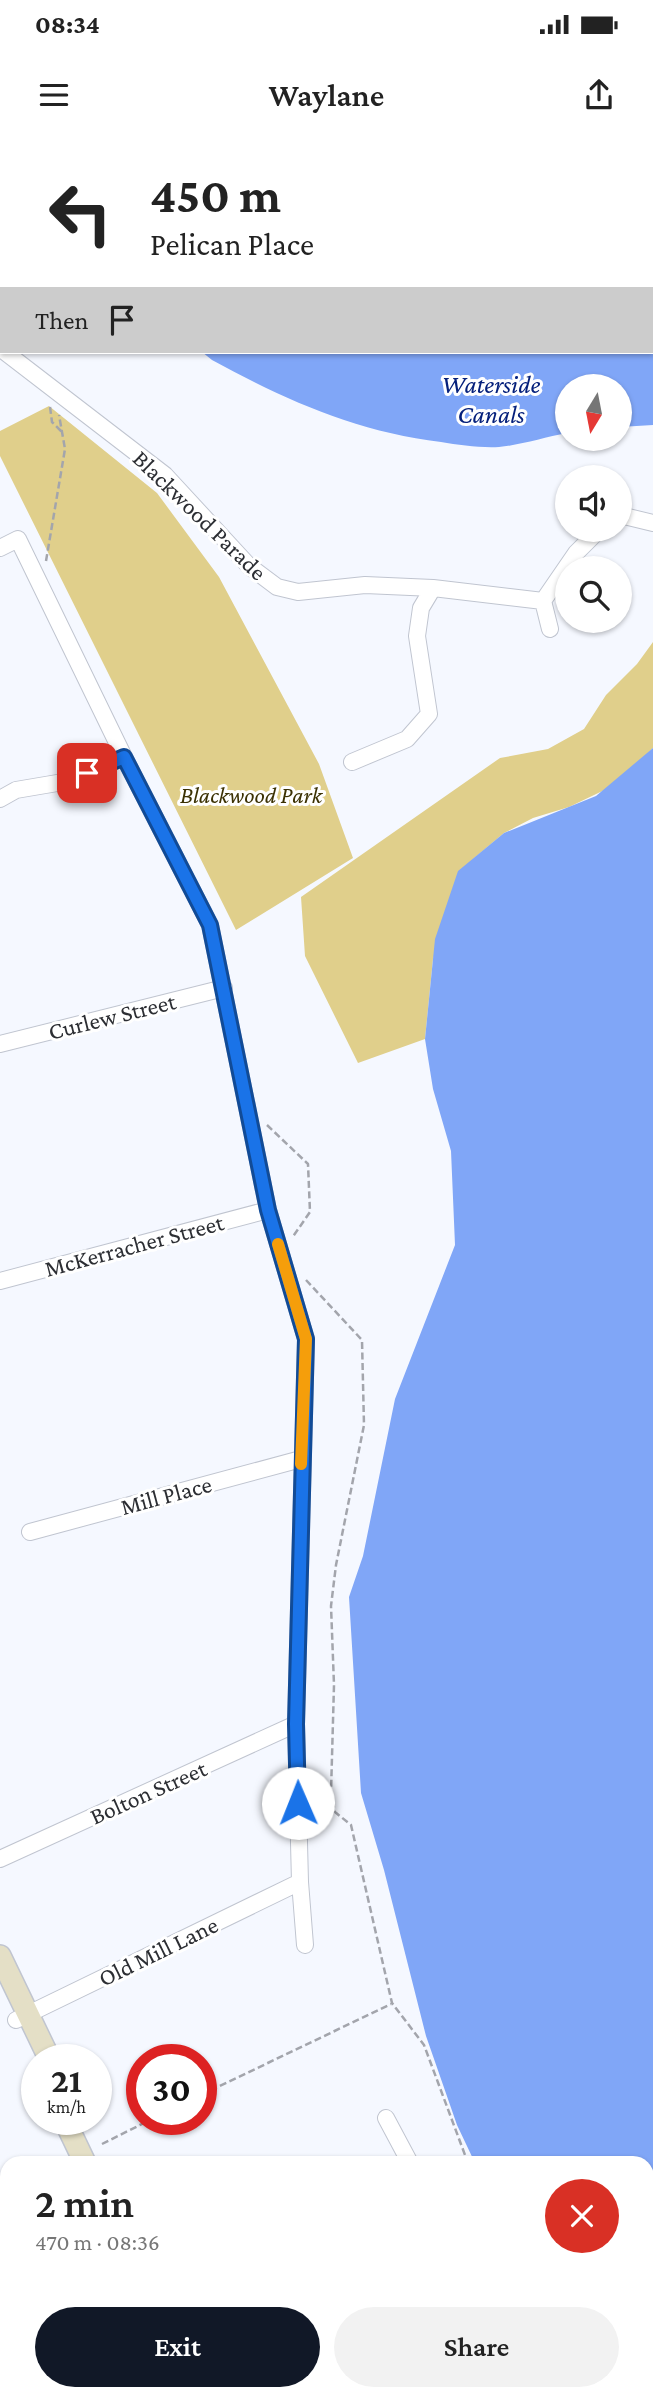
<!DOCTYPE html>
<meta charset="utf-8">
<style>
body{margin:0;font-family:"Crimson Pro",serif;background:#f2f2f2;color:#222;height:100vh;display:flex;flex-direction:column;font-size:26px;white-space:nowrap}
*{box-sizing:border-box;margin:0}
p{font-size:23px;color:#767676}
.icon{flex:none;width:38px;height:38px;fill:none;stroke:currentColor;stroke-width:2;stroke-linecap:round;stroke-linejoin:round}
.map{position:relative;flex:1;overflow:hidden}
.details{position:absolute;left:0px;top:2016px;width:654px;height:245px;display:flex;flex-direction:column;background:#fff;border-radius:21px 21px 0 0;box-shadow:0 2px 5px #0004}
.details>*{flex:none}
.banner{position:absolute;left:0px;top:0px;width:654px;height:214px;box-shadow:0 2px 5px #0004;background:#fff;color:#222;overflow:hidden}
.needle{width:46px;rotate:190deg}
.controls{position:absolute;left:555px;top:234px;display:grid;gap:14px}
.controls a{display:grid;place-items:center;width:77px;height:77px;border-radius:50%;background:#fff;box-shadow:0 2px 5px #0004;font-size:35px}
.speed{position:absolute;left:21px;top:1904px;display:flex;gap:14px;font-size:35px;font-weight:700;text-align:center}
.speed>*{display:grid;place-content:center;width:91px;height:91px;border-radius:50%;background:#fff;box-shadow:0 2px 5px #0004;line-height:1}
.speed small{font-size:18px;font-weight:400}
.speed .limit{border:10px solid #d22;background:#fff;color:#111}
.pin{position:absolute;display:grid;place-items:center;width:60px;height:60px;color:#fff;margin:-30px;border-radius:14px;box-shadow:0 4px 10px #0006}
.me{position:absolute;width:77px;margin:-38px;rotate:359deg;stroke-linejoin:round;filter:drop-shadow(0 0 5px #0008)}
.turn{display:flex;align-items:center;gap:24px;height:147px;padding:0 35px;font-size:32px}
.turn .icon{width:91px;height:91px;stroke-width:2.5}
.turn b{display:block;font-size:49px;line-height:60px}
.then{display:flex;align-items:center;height:66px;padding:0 35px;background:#0003;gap:14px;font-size:26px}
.round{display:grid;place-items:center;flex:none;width:74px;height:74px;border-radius:37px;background:#f2f2f2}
.head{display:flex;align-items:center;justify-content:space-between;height:119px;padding:0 35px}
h1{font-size:42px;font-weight:600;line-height:52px}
.action{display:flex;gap:14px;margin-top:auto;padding:14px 35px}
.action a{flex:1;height:80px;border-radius:42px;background:#111827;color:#fff;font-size:28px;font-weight:600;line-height:80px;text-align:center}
.action a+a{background:#f2f2f2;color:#222}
.status{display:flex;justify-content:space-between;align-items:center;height:49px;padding:0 35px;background:#fff;direction:ltr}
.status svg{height:19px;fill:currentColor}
header{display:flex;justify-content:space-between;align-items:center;height:91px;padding:0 35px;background:#fff;font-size:32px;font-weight:600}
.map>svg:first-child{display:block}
.green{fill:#e0cf8b}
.water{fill:#80a6f7}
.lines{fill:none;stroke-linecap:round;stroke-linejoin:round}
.street-casing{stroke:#c0c5d0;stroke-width:18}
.secondary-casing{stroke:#c0c5d0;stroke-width:24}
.path{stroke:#a3a5ac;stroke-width:2.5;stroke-dasharray:7 3.5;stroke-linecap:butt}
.street{stroke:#fff;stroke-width:16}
.secondary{stroke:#e4dfc6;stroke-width:21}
.route-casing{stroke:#114b97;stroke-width:18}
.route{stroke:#1a73e8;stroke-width:12}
.slow{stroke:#f59e0b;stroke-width:12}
.labels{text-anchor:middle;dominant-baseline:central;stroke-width:6;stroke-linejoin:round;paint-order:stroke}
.street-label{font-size:24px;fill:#2c2e33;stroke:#fff}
.park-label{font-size:24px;font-style:italic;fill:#3b3103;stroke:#fff}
.water-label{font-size:26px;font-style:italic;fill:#05207b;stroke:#fff}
</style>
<div class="status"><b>08:34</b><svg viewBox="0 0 49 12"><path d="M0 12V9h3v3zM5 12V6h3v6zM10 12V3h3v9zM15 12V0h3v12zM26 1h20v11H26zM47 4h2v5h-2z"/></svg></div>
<header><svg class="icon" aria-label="menu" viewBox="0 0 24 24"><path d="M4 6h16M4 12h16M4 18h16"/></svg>Waylane<svg class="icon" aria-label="share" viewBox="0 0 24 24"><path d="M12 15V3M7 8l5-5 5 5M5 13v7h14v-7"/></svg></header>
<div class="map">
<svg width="653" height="2261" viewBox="0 0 653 2261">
<rect width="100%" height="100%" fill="#f5f8ff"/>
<!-- green -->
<path class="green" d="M49,266L157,353L219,437L319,624L353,718L236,790L0,316V291Z
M653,502V608L615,645L569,667L533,678L504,693L473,719L433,819L425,899L358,923L305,816L301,757L500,618L548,609L584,589L606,555L637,524Z"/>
<!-- water -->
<path class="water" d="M444,0H653V285L620,287V247H567V293C545,297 521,305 499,307C480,308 459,305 441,302C357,292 285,260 212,220L202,212H653V2Z
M653,608V2261H579L575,2254H648V2023H475L457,1985L426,1896L384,1730L361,1653L349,1457L363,1416L395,1259L455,1105L451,1011L433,949L425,899L435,799L458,731L504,693L596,656Z"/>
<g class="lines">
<defs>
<path id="street" d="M297,0L299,2
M5,212L165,335L249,426L277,447L298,452L365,445L433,448L543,461L576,413L599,390
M620,375L653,383
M0,408L18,399L124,617L210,785L268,1070L306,1199L296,1584L300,1742L305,1805
M543,461L550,489
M352,622L407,599L429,574L417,496L421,468L433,448
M0,659L16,650L69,641L124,617
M0,904L224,848
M0,1141L268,1070
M30,1392L301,1319
M0,1719L296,1584
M16,1880L300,1742
M386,1978L410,2023
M207,2260L220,2254"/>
<path id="secondary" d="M0,1816L50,1920
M64,1979L85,2023
M0,2065L7,2061
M202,2254L207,2261"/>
</defs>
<!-- street casing -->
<use href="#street" class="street-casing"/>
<!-- secondary casing -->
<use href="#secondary" class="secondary-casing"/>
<!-- path -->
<path class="path" d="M50,267L52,282L61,291
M46,421L65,309L59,275
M267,985L308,1024L310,1072L292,1098
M306,1140L362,1200L364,1285L336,1425L331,1466L334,1545L331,1653L335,1672L351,1685L392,1863L424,1905L468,2023
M201,1955L391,1864
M102,2004L152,1979
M570,2254L574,2261"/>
<!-- street -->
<use href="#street" class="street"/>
<!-- secondary -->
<use href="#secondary" class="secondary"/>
</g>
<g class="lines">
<defs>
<path id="route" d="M87,633L124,617L210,785L268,1070L306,1199L296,1584L298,1663"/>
</defs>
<!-- route casing -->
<use href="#route" class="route-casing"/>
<!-- route -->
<use href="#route" class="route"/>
<!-- slow -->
<path class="slow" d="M278,1104L306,1199L301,1324"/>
</g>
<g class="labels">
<!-- street labels -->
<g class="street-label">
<text transform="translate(200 375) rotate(44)">Blackwood Parade</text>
<text transform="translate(112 876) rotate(-14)">Curlew Street</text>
<text transform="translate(134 1105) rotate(-15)">McKerracher Street</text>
<text transform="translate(166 1355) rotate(-15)">Mill Place</text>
<text transform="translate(148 1652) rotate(-24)">Bolton Street</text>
<text transform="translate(158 1811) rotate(-26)">Old Mill Lane</text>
</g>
<!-- park labels -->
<g class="park-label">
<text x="251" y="654">Blackwood Park</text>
</g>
<!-- water labels -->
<g class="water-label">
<text x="491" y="244">Waterside<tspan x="491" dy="30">Canals</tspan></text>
</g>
</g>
</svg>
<div class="controls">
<a><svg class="needle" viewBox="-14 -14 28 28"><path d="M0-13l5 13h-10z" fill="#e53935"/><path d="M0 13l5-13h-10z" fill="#767676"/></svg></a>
<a><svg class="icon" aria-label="sound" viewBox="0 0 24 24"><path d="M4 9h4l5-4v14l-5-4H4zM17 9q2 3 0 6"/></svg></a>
<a><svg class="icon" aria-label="search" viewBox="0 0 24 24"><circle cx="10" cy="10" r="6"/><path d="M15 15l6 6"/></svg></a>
</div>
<div class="speed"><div>21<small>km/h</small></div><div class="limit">30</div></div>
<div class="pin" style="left:87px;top:633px;background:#d93025"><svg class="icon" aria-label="arrive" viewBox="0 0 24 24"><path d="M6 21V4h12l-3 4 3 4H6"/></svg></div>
<svg class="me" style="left:298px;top:1663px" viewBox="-20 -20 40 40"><circle r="19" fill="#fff"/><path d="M0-13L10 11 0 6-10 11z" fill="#1a73e8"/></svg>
<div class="banner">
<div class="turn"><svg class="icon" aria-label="left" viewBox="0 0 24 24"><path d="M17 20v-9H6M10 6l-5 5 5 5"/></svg><div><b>450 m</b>Pelican Place</div></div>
<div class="then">Then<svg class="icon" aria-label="arrive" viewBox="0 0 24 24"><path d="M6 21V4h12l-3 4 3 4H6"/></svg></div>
</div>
<section class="details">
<div class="head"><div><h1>2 min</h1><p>470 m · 08:36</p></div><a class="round" style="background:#d93025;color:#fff"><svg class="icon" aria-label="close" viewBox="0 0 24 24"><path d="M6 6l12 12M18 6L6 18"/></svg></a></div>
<div class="action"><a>Exit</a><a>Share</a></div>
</section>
</div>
